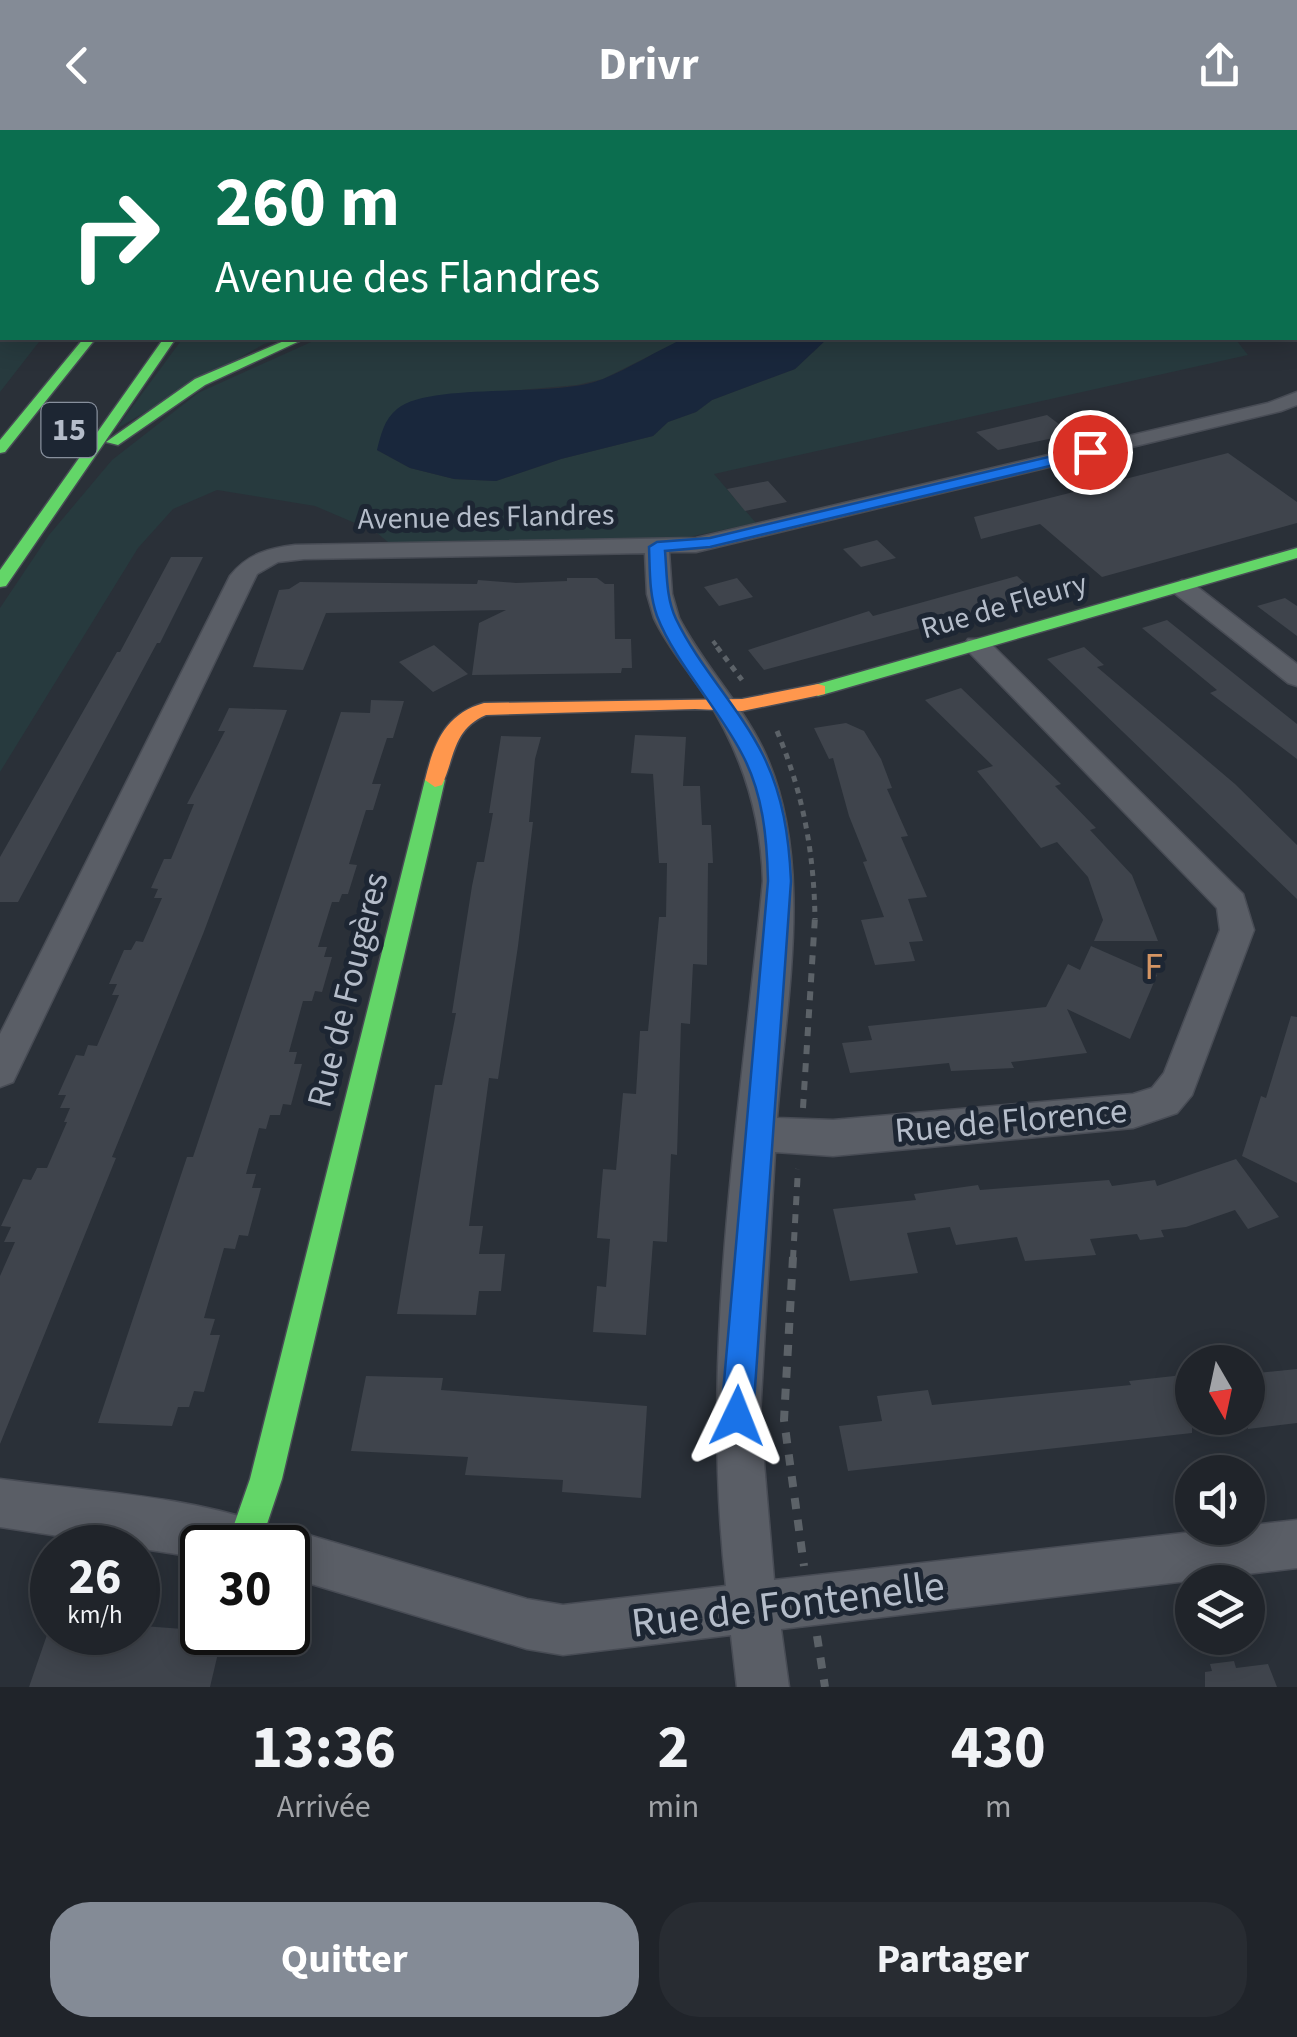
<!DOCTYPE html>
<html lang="fr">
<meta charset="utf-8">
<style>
body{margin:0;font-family:"Source Sans 3",sans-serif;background:#282c32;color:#f1f3f6;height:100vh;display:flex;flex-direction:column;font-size:38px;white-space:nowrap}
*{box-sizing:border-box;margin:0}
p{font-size:32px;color:#a2a4a8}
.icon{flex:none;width:55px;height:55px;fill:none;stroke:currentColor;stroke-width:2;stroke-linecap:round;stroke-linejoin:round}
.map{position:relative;height:1557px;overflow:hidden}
.sheet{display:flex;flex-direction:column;background:#20242a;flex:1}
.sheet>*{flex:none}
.guide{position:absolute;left:0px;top:0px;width:1298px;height:210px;box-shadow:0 5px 25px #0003,0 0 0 2px #3d4147;background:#0b6e4f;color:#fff;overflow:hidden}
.needle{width:65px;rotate:171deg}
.tools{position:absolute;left:1175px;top:1215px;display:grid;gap:20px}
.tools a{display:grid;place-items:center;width:90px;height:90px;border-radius:50%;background:#20242a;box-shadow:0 5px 25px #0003,0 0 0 2px #3d4147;font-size:50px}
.speed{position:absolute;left:30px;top:1395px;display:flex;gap:20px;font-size:50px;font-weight:700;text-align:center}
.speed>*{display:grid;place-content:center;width:130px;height:130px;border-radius:50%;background:#20242a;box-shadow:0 5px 25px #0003,0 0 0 2px #3d4147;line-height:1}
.speed small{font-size:25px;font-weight:400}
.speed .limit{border:5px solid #111;border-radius:15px;background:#fff;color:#111}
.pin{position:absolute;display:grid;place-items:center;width:85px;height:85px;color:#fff;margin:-42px;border:5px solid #fff;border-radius:50%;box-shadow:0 2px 10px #0007}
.me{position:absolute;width:110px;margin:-55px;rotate:2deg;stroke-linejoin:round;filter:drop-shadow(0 0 8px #0008)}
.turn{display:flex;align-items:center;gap:35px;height:210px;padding:0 50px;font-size:45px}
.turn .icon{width:130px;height:130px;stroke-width:2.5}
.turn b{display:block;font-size:70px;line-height:85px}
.eta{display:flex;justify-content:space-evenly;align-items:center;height:170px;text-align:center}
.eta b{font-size:60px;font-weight:700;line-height:70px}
.action{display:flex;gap:20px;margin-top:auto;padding:20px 50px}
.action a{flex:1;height:115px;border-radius:40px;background:#848b96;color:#fff;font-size:40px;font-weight:700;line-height:115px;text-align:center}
.action a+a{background:#282c32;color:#f1f3f6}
header{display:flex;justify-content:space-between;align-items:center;height:130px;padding:0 50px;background:#848b96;color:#fff;font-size:45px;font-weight:700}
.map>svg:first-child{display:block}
.green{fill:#273a3e}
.water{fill:#19273c}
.building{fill:#3f444c}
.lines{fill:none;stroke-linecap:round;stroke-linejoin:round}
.street-casing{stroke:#484c55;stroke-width:3}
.fast-casing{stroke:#484c55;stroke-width:3}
.slow-casing{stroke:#484c55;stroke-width:3}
.path-far3{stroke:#5c6268;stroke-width:4;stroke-dasharray:5 5;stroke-linecap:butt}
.path-far2{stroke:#5c6268;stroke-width:5;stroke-dasharray:6 6;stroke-linecap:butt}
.path-far1{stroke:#5c6268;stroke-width:6;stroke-dasharray:9 9;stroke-linecap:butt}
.path{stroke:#5c6268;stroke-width:8;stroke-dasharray:11 11;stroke-linecap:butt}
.street{fill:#5a5e66;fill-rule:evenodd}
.fast{fill:#63d668;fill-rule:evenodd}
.slow{fill:#ff974d;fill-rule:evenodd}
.route{fill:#1a73e8;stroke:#114b97;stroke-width:2.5}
.labels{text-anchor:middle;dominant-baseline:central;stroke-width:10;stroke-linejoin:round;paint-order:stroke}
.far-street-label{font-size:30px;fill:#b4bcc9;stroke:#1d2633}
.shield{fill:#1d2633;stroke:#878f9c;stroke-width:2.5}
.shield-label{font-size:32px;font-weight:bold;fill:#b4bcc9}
.street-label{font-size:35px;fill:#b4bcc9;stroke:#1d2633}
.neighbourhood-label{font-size:38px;letter-spacing:2.5px;fill:#d59563;stroke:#1d2633}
.near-street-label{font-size:42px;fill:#b4bcc9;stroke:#1d2633}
</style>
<header><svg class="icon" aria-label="back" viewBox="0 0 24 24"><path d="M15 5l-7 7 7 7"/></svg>Drivr<svg class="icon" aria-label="share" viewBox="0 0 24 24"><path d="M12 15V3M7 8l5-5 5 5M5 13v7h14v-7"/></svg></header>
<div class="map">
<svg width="1297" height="1557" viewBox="0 0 1297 1557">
<rect width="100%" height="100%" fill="#2a3038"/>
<!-- green -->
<path class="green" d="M0,100L2,208H42L0,262Z
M183,208H286L264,214L116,299Z
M320,208H685L603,249L577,255L425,268L377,320L410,338L454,349L496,351L561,329L653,306L668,292L696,282L712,270L795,239L828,208H1216L1237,211L1248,225L714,344L756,393L684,408L389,413L376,402L315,376L217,360L173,379L138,418L0,642V478L49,405L112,330L198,263Z"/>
<!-- water -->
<path class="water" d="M685,208H828L795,239L712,270L696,282L668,292L653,306L561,329L496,351L454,349L410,338L377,320C381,304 384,290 397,279C431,251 555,269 603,249C630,238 658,220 685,208Z"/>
<!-- building -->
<path class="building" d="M1047,285L1072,304L998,320L976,302Z
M1228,323L1297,372V393L1102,447L1040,394L981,409L974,387Z
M768,351L787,372L745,381L727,359Z
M877,410L896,428L861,437L843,419Z
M171,427H203L160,513H157L18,772H0V727L117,522H120Z
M1017,446L1039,466L764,540L748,520L869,481L873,486Z
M567,448H597L605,454H614L615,509H631L632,538H622L621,543L472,545L479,493L506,480L326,483L303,540L253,537L279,460L289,459L300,452L477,454L478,450L516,453L567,451Z
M737,448L753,467L719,476L704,457Z
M1285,468L1297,476V506L1257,476Z
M1167,490L1297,594V629L1210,563L1217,560L1142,498Z
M434,515L468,544L433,562L399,532Z
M1084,517L1104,535L1097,537L1235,654L1297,715V769L1047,529Z
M961,558L1061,654L1055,656L1096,698L1090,700L1132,745L1158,811H1094L1103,790L1088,747L1057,712L1041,718L977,641L993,636L925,570Z
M371,570L404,571L393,608H387L372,654H381L373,680H366L349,734L357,735L348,764H342L339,772H332L318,817H327L324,827H332L322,862L315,861L312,871H303L289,922H297L294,934H302L291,975L283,974L280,985H270L266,999L259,998L246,1044H256L252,1058H261L248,1106L239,1105L235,1119L224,1118L204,1188L215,1189L210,1205H220L204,1262L194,1261L189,1277H178L172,1296L98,1293L187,1027H193L341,582L370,583Z
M229,578L287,580L203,804L112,1027L116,1028L0,1314V1146L15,1112H4L11,1097L1,1096L23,1049L31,1050L37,1038H47L67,992H64L70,978H60L66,965H58L76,925L84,926L88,915L97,916L119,865H112L117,854H109L124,820H131L136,811L143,812L162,768H154L158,759L151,758L164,729H171L194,674H187L225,601H218Z
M846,593L864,601L881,629L892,658L887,659L908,706L901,707L927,767L908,769L923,811L909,812L915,831L875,835L861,790L884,787L863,732L867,731L849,686L833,628L829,629L814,598Z
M635,605L686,607L683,656H700L702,695H711L713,733H708L707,835L693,834L690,894L681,893L677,1025L671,1024L667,1112L653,1111L646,1205L593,1202L597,1156L606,1157L610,1109L597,1108L603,1039L616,1040L623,963L636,964L640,901H648L659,787H666L667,733H659L653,644L631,643Z
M501,606L541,607L535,629L529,692H533L518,816L498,949L489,948L469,1096H483L479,1124H505L501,1161H479L476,1185L397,1184L435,955H442L456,883H452L472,756L477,732H484L493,683H489Z
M1091,816L1157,845L1130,909L1067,879L1087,923L1011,932L1014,938L951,941L949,933L850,943L842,913L872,910L868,896L1046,877L1068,834L1080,840Z
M1291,886L1297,887V1053L1242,1026L1261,966L1266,968Z
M1236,1029L1279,1087L1248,1099L1235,1080L1186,1097L1161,1100L1164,1107L1140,1110L1137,1104L1090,1109L1096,1125L1025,1131L1017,1107L956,1115L950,1097L907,1103L918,1143L850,1151L833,1079L916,1070L914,1064L978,1055L980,1060L1109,1050L1112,1056L1155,1050L1157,1056Z
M1297,1239V1293L1248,1299V1244Z
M1192,1244V1303L848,1341L839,1296L882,1291L877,1266L928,1260L932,1275L1131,1255L1129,1251Z
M366,1246L443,1248L441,1260L647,1276L641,1368L562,1362L563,1350L465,1345L468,1327L351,1321Z
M143,1496L223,1502L210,1557H29L48,1502H141Z
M1234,1531L1236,1538L1268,1534L1277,1557H1205V1542L1212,1541L1210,1534Z"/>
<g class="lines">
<defs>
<path id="street" d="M1297,262V275L1281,281L696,422H669L672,464L679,488C702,533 739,571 762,617C816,727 786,869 777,988L833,990L1133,964L1152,958L1164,943L1220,800L1217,778L968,521L964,515L968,509H986L1243,764L1254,800L1192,965L1177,983L1133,998L833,1026L775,1022L760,1286L774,1450L1297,1390V1438L781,1499L789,1557H737L731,1505L563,1525L527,1519L288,1447V1418H202V1428L0,1397V1349C84,1361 196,1366 274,1398L276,1403L288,1399L527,1469L563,1475L726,1456C699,1221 740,985 763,751C761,683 742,623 705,566C688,540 667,516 654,488L647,464L645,423L304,429L278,432L257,444L13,952L0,957V904L230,446C247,424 269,418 295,415L696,408L1268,273Z
M1182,450L1191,452L1297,534V556L1288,553L1173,462L1170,457Z"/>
<path id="fast" d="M533,0H574L575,2H536Z
M619,0H659L660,2H622Z
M84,208H96L5,322L0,323V310Z
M164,208H176L6,456L0,457V440Z
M291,208H306L205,255L118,315L106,312L195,249Z
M1297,418V428L825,564L818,566L809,560L811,556Z
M435,643L445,650L282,1349L259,1418H231L228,1412L250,1349L425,650Z"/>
<path id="slow" d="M1295,83H1297V89H1295Z
M818,554L825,556V564L742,581L695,579L486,585C453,599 455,627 442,655L435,657L425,650C434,613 445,584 484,573L742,569Z"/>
</defs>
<!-- street casing -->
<use href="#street" class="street-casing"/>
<!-- fast casing -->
<use href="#fast" class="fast-casing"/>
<!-- slow casing -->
<use href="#slow" class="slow-casing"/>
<!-- path-far3 -->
<path class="path-far3" d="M713,511L719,519"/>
<!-- path-far2 -->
<path class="path-far2" d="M717,517L742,550
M777,601C803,663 814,722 815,789"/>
<!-- path-far1 -->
<path class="path-far1" d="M803,978L815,787
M793,1129L798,1039"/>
<!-- path -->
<path class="path" d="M793,1127L784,1290L804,1436
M817,1506L825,1557"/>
<!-- street -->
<use href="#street" class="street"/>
<!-- fast -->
<use href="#fast" class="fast"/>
<!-- slow -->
<use href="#slow" class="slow"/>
</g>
<!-- route -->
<path class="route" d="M1090,317L1096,318V325L710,417L665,421C667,444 666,468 676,489C699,537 739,577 763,625C783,665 789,707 791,751L753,1286L748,1297L737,1302L726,1297L721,1286L768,751C767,708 763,663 742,624C719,579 674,531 657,486C649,464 650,440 649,417L657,412L710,408Z"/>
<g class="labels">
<!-- far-street labels -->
<g class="far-street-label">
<text transform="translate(486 387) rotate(-1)">Avenue des Flandres</text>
<text transform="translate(1004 476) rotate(-16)">Rue de Fleury</text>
</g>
<!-- shield labels -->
<rect class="shield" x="41.5" y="273" width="55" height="54" rx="8"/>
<g class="shield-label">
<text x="69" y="300">15</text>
</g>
<!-- street labels -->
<g class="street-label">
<text transform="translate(348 860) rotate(-76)">Rue de Fougères</text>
<text transform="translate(1011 991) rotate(-5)">Rue de Florence</text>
</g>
<!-- neighbourhood labels -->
<g class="neighbourhood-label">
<text x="1155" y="837">F</text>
</g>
<!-- near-street labels -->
<g class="near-street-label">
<text transform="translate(788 1475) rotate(-7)">Rue de Fontenelle</text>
</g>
</g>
</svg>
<div class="tools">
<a><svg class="needle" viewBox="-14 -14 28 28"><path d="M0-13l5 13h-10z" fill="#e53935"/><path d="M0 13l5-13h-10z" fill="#a2a4a8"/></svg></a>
<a><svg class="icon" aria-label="sound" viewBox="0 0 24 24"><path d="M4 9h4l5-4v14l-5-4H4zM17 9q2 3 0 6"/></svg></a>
<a><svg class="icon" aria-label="layers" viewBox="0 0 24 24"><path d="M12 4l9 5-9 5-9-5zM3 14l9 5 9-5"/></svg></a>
</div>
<div class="speed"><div>26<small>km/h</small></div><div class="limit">30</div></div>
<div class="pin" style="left:1090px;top:322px;background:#d93025"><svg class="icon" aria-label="arrive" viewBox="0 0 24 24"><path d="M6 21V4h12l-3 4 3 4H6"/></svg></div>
<svg class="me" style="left:737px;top:1286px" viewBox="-20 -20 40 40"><path d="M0-17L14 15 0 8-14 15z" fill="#1a73e8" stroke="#fff" stroke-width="4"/></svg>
<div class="guide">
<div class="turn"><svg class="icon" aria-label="right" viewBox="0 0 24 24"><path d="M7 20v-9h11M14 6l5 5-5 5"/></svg><div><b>260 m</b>Avenue des Flandres</div></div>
</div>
</div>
<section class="sheet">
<div class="eta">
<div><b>13:36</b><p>Arrivée</p></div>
<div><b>2</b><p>min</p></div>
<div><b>430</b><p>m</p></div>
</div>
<div class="action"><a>Quitter</a><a>Partager</a></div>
</section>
